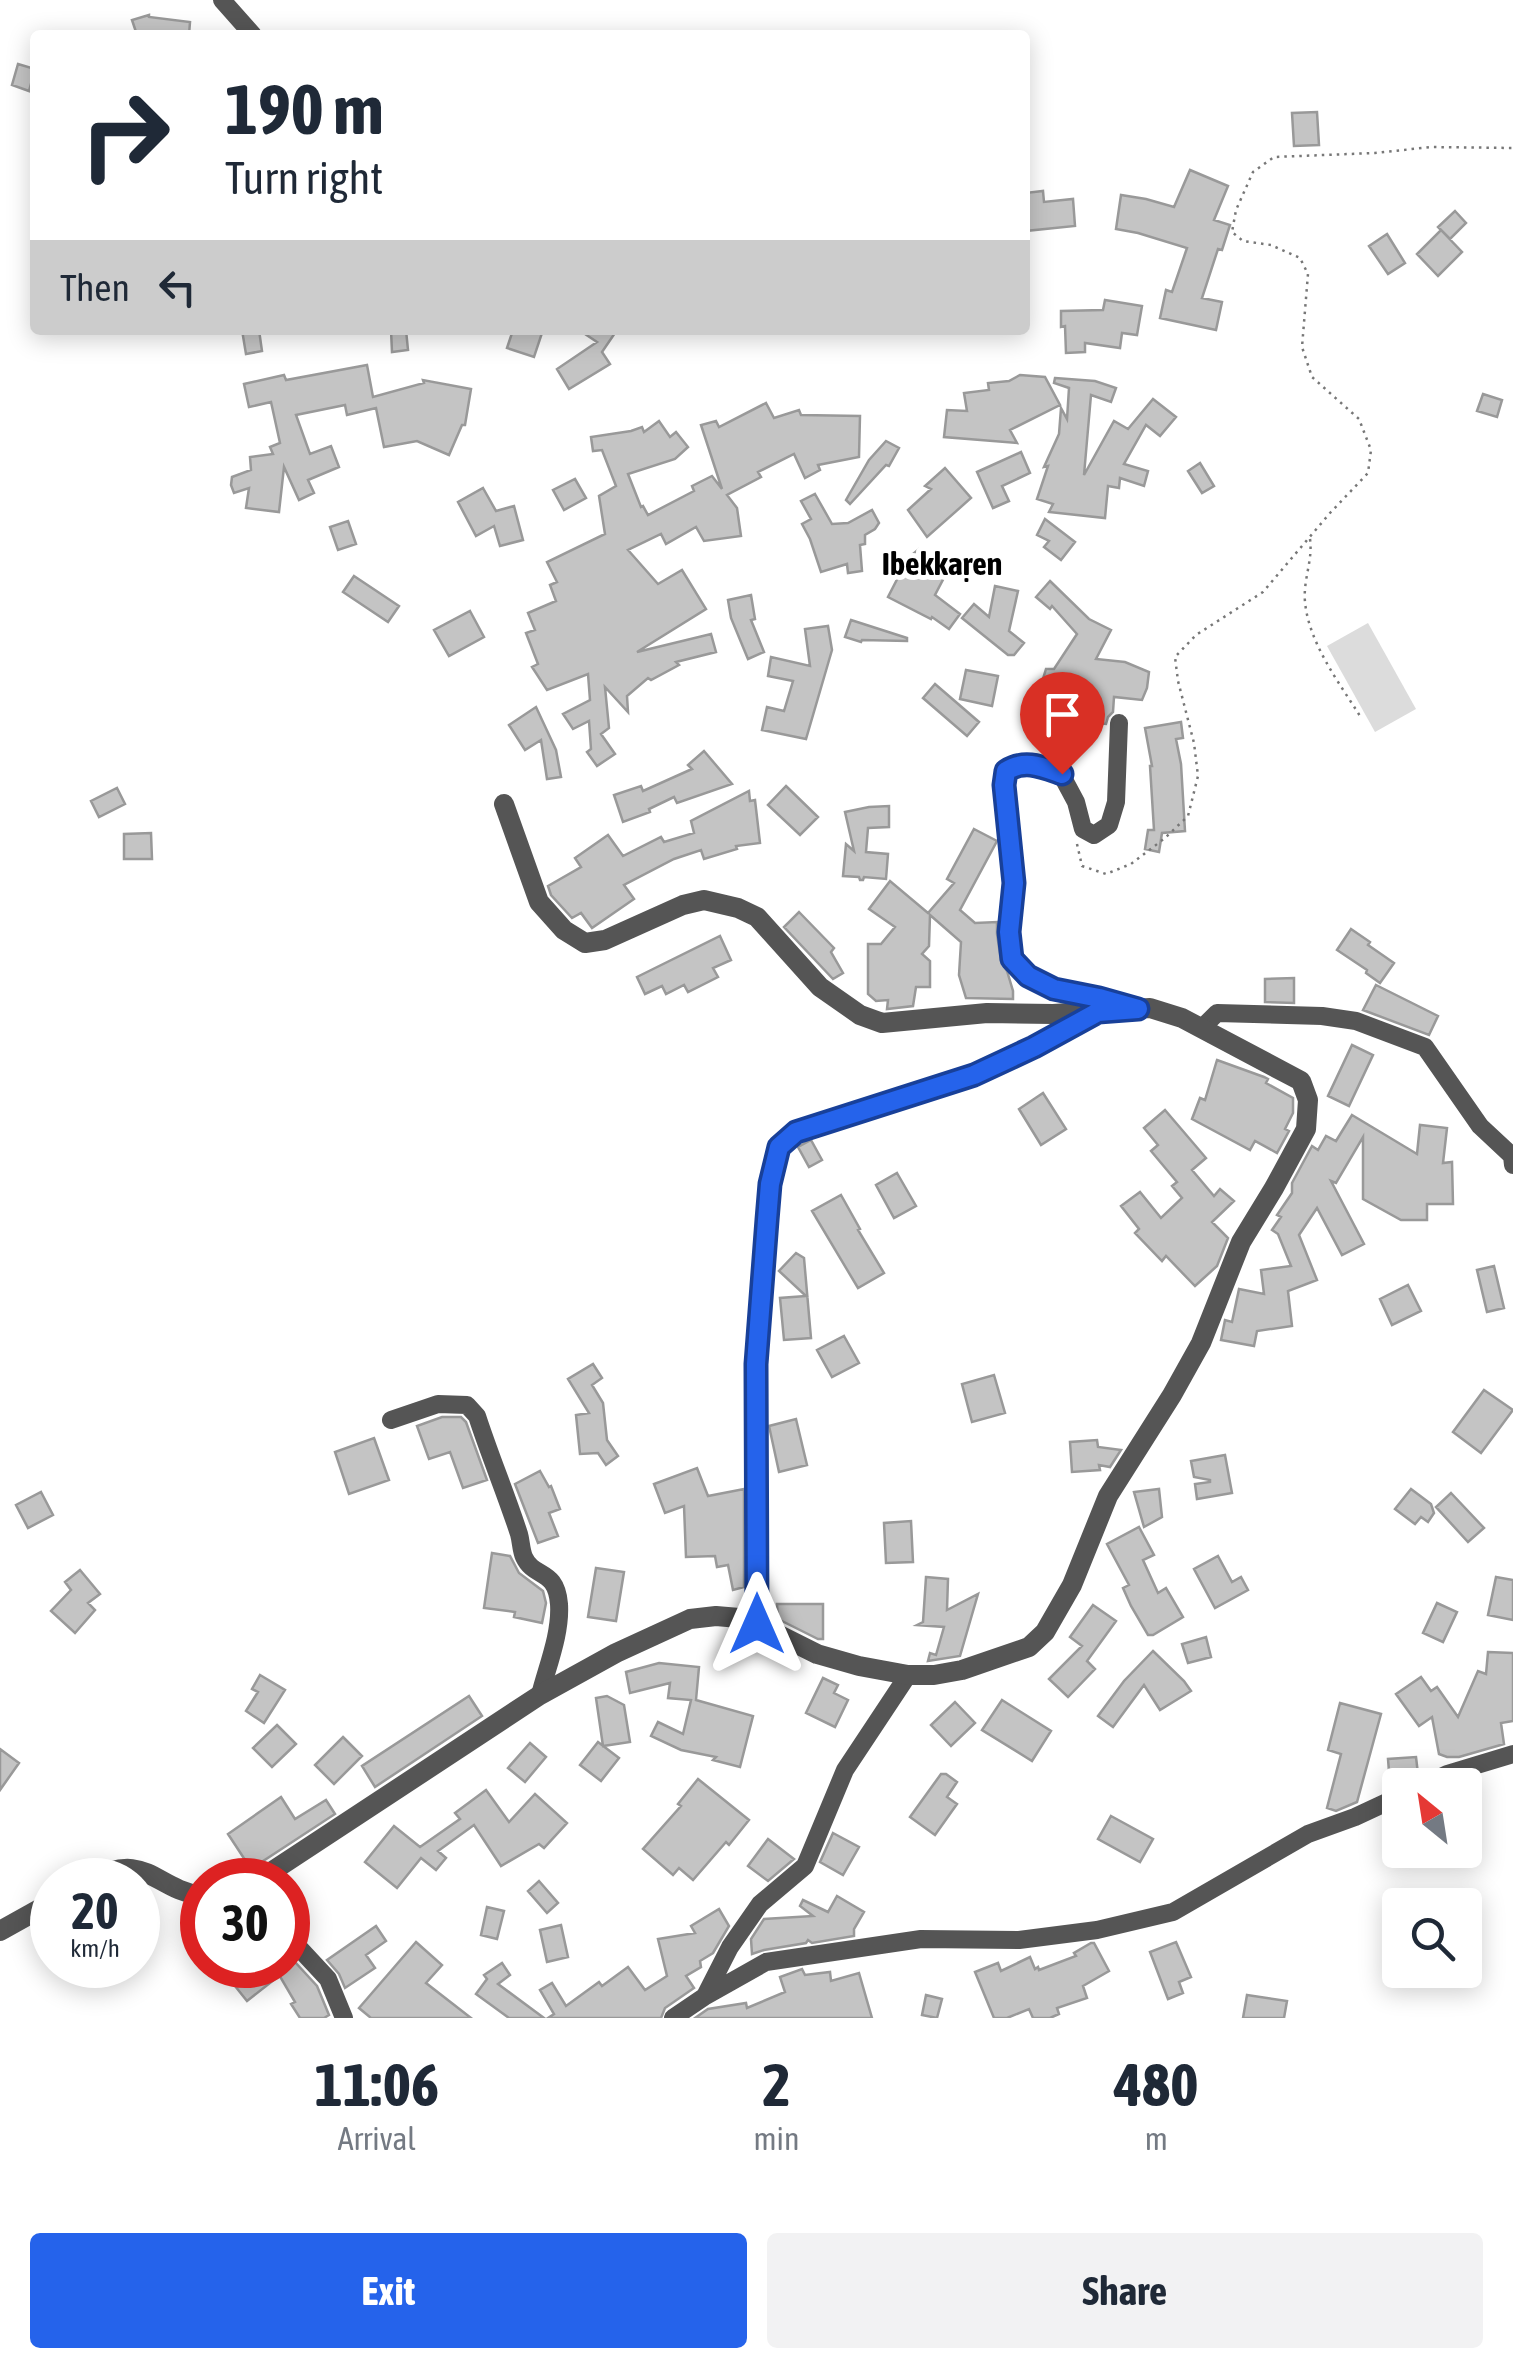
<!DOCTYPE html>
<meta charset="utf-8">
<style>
body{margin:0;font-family:"Asap Condensed",sans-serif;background:#f2f2f3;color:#1f2937;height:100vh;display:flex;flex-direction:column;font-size:38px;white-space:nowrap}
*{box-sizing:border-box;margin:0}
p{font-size:32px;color:#747a83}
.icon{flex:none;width:55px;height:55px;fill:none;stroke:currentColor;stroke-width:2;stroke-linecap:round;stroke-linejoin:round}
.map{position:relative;height:2018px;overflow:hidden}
.sheet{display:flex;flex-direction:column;background:#fff;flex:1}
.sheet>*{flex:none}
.hud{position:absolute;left:30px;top:30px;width:1000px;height:305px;border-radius:10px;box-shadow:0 5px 25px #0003;background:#fff;color:#1f2937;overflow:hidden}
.needle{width:65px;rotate:330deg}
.tools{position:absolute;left:1382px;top:1768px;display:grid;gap:20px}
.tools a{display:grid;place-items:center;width:100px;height:100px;border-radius:10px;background:#fff;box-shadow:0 5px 25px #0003;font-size:50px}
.speed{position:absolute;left:30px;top:1858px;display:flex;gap:20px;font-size:50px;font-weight:700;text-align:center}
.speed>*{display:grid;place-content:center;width:130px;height:130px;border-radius:50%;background:#fff;box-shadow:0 5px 25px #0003;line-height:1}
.speed small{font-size:25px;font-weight:400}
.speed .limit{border:15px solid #d22;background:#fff;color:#111}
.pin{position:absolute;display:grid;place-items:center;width:85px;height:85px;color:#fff;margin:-102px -42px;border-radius:50% 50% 50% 0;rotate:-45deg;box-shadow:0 0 10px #0007}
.pin .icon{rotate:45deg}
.me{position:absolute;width:110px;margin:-55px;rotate:0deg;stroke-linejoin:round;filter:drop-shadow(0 0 8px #0008)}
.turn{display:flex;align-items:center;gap:35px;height:210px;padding:0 30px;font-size:45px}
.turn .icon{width:130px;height:130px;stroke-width:2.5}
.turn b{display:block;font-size:70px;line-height:85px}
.then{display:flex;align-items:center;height:95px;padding:0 30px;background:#0003;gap:20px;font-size:38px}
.eta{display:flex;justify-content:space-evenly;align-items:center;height:170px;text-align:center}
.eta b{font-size:60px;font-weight:700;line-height:70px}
.button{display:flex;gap:20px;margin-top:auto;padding:20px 30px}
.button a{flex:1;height:115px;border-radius:10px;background:#2563eb;color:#fff;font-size:40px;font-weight:700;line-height:115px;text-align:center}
.button a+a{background:#f2f2f3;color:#1f2937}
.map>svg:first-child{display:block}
.green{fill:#dcdcdc}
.building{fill:#c4c4c4;stroke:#999;stroke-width:2.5}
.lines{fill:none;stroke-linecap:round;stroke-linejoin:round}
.path{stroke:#777;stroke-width:2.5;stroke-dasharray:2.5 5;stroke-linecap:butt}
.minor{stroke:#555;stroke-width:18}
.tertiary{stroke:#555;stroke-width:20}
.route-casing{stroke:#184099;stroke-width:25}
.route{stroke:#2563eb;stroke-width:18}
.labels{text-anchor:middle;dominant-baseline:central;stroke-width:10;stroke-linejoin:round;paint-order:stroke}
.quarter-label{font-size:32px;font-weight:bold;fill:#000;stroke:#fff}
</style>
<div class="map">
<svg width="1513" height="2018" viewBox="0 0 1513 2018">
<rect width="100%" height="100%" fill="#fff"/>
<!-- green -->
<path class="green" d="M1368,623L1416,709L1375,732L1327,646Z"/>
<!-- building -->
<path class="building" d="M149,15V17L190,22L189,35H137L132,20Z
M18,64L35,69L29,91L12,85Z
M1317,112L1319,145L1294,146L1292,113Z
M1190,170L1228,186L1214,220L1230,225L1222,250L1218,249L1202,298L1222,302L1216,330L1160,318L1166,290L1172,292L1187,248L1138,233L1116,229L1121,195L1146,199L1174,207Z
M1043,191L1044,202L1073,199L1075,226L1025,231V193Z
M1455,211L1466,223L1450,239L1438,227Z
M1441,230L1462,252L1438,276L1417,254Z
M1387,234L1405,263L1388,274L1369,246Z
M1105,300L1142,306L1137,335L1122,333L1120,348L1085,343V352L1066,353L1065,326L1061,327V311L1103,310Z
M242,330H259L262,351L246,354Z
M391,330H406L408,350L392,352Z
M513,330H543L534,357L507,348Z
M579,330H617L602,352L610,364L569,389L557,369L597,342Z
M367,365L373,397L424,383L423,380L471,389L465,425H462L449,455L417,441L384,447L376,408L347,415L345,405L296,415L310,454L331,446L339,467L308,480L314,493L299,500L284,467L279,512L246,508L249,488L234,493L231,485L232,477L251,470L250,457L273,454L270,447L280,443L271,402L249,407L244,384L284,375L286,380Z
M1020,375L1045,377L1060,405L1010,430L1017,443L944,437L947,410L967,411L964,393L989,390L988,383L1009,381Z
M1055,378L1095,381L1116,388L1111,402L1091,395L1084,475L1114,421L1128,429L1153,399L1176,417L1160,436L1146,425L1124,464L1148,471L1144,486L1120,478L1119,488L1108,486L1105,518L1049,512L1053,504L1037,499L1048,466L1044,467L1059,434L1061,408L1067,419L1069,388L1054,383Z
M1483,394L1502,400L1497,417L1477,411Z
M766,403L774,418L799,410L801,415L860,416L859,457L818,465L820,470L805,478L794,454L758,472L761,477L727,495L737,508L741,536L704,541L696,527L666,544L661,534L628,550L658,584L682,570L706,609L637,652L711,634L716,652L676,662L679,665L651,680L648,678L627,696L628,712L605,687L609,728L601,734L615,754L597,766L587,752L591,749L589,721L573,729L563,714L590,700L588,674L547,690L532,667L538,664L526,633L535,630L528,613L556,601L550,585L557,582L547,562L605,534L599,496L616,486L602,450L593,451L591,437L631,431L642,427L644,432L659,421L670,437L676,432L688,447L675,459L628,474L641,507L643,506L648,515L694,491L692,486L712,476L722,489L701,425L716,421L719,427Z
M886,441L899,448L889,466L886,465L850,504L846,500L869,460Z
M1021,452L1030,473L1002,486L1009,501L993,508L977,472Z
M1200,463L1214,486L1202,493L1188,471Z
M945,468L971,498L927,537L908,510L931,489L925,486Z
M575,479L586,498L564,510L553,490Z
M483,488L496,511L514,506L523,540L500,546L494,526L476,536L458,502Z
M815,494L832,524L848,523L872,510L879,523L875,529L865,535V544L860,545L862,571L848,573L847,564L821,572L810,539L802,524L811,519L801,501Z
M1045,519L1075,542L1061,560L1044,547L1049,541L1037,535Z
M348,521L356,544L338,550L330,527Z
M919,549L931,563L947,572L935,595L960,614L949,629L932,617L931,619L888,597L908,558Z
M354,576L399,606L388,622L343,592Z
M1050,581L1089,619L1111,630L1096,659L1125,662L1149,672L1147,688L1142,700L1114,697L1113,712L1108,717L1106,724L1087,722L1061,711L1048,740L1025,730L1031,696H1041L1042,686L1048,687L1042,682L1046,669H1054L1077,634L1052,606L1050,609L1036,597Z
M995,586L1018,591L1009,631L1024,643L1014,655H1008L962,618L974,604L989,617Z
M751,595L755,619L751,620L764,652L748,659L731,618L728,600Z
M470,611L484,637L449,656L434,630Z
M851,620L907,638V641L862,640L861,642L845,637Z
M828,626L832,650L806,739L762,730L767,707L784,711L793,681L768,676L771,657L810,666L805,629Z
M966,670L998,676L992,706L960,699Z
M935,684L979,722L967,736L923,698Z
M536,707L556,750L561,777L547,779L541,740L525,750L509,725Z
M1181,722L1183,738L1176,739L1181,764L1185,831L1162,833L1159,852L1145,849L1148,830H1154L1150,766H1152L1145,728Z
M704,751L732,784L677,803L674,797L649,809L650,812L623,822L614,795L641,786L643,791L692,769L688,765Z
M786,786L818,817L800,835L768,805Z
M117,788L125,804L99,817L91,801Z
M749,791L750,801L755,800L760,843L736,846L737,849L704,859L701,850L674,859L624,885L634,899L592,928L581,913L572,918L551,895L548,886L581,867L575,858L608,835L623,856L661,837L664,842L694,833L691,821Z
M889,806V827L868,828L866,852L888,854L886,879L864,877L863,880H860L859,877L843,876L846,844L854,851L845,812L869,807Z
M974,829L997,841L960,910L975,923L997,922V934L1001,961L1007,971L1013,991V999L966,998L959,975L961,942L930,915L929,946L922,954L930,961V987H916L913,1006L887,1009L888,1000L876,1001L868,994V944H881L895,927L869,909L890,881L928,913L954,883L947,879Z
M151,833L152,859H124V834Z
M799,912L834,948L831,952L843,973L833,979L784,927Z
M1351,929L1370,942L1368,945L1394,963L1380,983L1366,973L1367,970L1337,950Z
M720,936L731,960L713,968L718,977L688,992L684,985L666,994L662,986L645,994L637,977Z
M1294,978V1003L1265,1002V979Z
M1376,985L1438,1016L1429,1035L1363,1010Z
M1352,1045L1373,1055L1349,1106L1328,1096Z
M1217,1060L1264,1077L1268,1079L1266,1083L1293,1098V1113L1285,1129L1289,1131L1277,1153L1255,1141L1250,1150L1192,1119L1200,1098L1205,1100Z
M1043,1093L1066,1129L1041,1145L1019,1109Z
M1165,1110L1206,1158L1192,1170L1214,1196L1220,1189L1234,1201L1212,1222L1228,1238L1217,1266L1195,1286L1166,1256L1162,1261L1135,1233L1139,1229L1121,1206L1140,1192L1161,1218L1182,1198L1172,1186L1177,1182L1151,1151L1158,1145L1144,1128Z
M1352,1115L1417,1154L1420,1125L1447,1128L1443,1163L1452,1162L1453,1204H1427V1220H1401L1363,1199V1137L1336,1183L1331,1181L1364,1244L1342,1255L1317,1208L1299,1235L1317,1280L1288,1291L1292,1326L1257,1331L1254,1346L1221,1340L1225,1320L1232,1322L1239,1289L1264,1294L1261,1270L1291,1266L1278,1234L1272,1230L1281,1217L1277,1215L1292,1193V1183L1312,1146L1318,1150L1326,1136L1336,1141Z
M811,1140L822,1160L809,1167L798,1147Z
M897,1173L916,1206L894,1218L876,1185Z
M841,1195L860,1229L858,1230L884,1273L858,1288L812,1211Z
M796,1253L804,1258L811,1338L784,1340L780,1298L806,1296L779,1271Z
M1494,1266L1504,1308L1487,1312L1477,1270Z
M1408,1285L1421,1311L1392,1325L1380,1299Z
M844,1336L859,1363L832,1377L817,1350Z
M593,1364L602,1378L592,1385L603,1403L607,1440L618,1456L606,1465L598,1453L580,1454L576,1415L589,1413L568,1379Z
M994,1375L1005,1413L972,1422L962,1384Z
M1484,1390L1513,1410L1481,1453L1453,1432Z
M442,1417H461L466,1422L487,1480L463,1488L450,1452L429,1459L417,1426Z
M796,1419L807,1465L779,1472L769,1426Z
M374,1438L389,1480L349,1494L335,1452Z
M1097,1440L1098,1447L1121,1450L1110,1467L1099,1465L1100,1470L1072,1472L1070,1442Z
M1225,1455L1232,1493L1197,1499L1195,1484L1210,1482V1480L1194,1477L1191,1461Z
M697,1468L708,1496L744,1489V1587L733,1590L728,1565L717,1567L715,1556L686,1557L684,1506L665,1513L654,1484Z
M540,1471L549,1487L551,1486L560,1509L549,1513L558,1536L538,1543L515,1484Z
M1159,1489L1162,1517L1144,1527L1134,1492Z
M1411,1489L1431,1504L1434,1513L1428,1522L1421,1517L1415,1524L1395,1509Z
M41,1492L53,1515L28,1528L16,1505Z
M1451,1493L1484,1528L1468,1542L1436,1507Z
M911,1521L913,1562L886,1563L884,1523Z
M1139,1527L1154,1555L1143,1560L1158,1593L1166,1588L1183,1617L1153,1635H1148L1131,1606L1123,1588L1129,1585L1107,1544Z
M492,1553L510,1556L519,1573L543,1591L546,1603L542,1623L514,1617L515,1612L484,1608Z
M1218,1556L1232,1582L1241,1577L1248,1590L1215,1608L1194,1569Z
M596,1568L624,1572L616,1621L588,1617Z
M80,1570L100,1594L88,1603L95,1610L75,1633L51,1611L71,1590L65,1582Z
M926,1577L948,1579L947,1610L978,1594L960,1656L928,1661L930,1653L936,1655L944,1627L917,1625L923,1622Z
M1496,1577L1513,1580V1620L1488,1615Z
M1437,1603L1457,1612L1443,1642L1423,1633Z
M777,1604H823V1639H818L778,1619Z
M1093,1605L1116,1621L1087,1661L1095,1669L1068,1697L1049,1679L1082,1646L1070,1637Z
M1206,1637L1211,1657L1188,1663L1182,1644Z
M1153,1651L1184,1681L1191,1691L1160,1710L1144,1685L1113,1727L1098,1716L1124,1681Z
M1488,1652L1513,1653V1721L1501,1723L1504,1744L1459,1757H1447L1439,1754L1432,1717L1419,1726L1396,1694L1421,1677L1431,1691L1437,1687L1458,1717L1478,1671L1486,1674Z
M659,1663L699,1667L696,1700L753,1716L740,1767L713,1760L716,1757L681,1750L651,1736L658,1722L683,1734L691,1700L668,1698L670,1683L630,1693L626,1672Z
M260,1675L285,1690L264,1723L246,1711L258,1692L252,1689Z
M823,1678L838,1685L834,1693L848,1700L835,1727L806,1713Z
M469,1696L482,1716L375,1787L362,1766Z
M607,1696L624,1705L630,1742L603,1746L596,1698Z
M1002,1700L1051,1731L1032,1761L982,1730Z
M955,1702L975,1723L951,1746L931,1725Z
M1340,1703L1381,1714L1357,1802L1336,1811L1327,1808L1341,1754L1328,1750Z
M277,1725L296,1744L272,1767L253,1748Z
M343,1737L362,1756L334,1784L315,1765Z
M598,1742L619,1758L601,1781L580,1765Z
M530,1743L546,1757L525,1782L508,1768Z
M0,1749L19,1763L0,1790Z
M1416,1757L1418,1774L1412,1782L1390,1784L1388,1759Z
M941,1774H946L957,1782L947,1797L957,1804L935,1835L910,1817Z
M698,1779L749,1820L729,1845L726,1842L693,1880L679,1868L673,1875L643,1849L681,1806L678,1804Z
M486,1790L509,1822L535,1794L567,1823L544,1848L539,1844L501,1866L474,1825L438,1851L446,1858L436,1870L421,1858L397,1888L365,1862L394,1826L420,1847L460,1819L455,1813Z
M281,1797L295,1819L326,1800L335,1814L251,1869L228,1834Z
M1111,1816L1153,1839L1140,1862L1098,1839Z
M833,1833L859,1847L843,1875L820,1862Z
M768,1839L794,1859L768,1881L748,1866Z
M539,1881L558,1903L547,1913L528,1891Z
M837,1896L864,1912L854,1929V1936L812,1943L808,1940L806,1943L764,1950L752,1954L751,1939L764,1919L813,1916L800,1906L803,1900L828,1912Z
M487,1907L504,1911L497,1939L481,1935Z
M719,1909L729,1926L713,1953L700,1961L701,1967L686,1976L694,1988L665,2008L661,2018H548L554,2014L540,1990L552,1983L566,2006L599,1982L602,1986L628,1967L645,1990L667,1976L658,1939L695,1933L691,1926Z
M561,1925L568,1957L547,1962L540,1930Z
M376,1926L386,1941L366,1955L375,1968L345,1988L339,1974L327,1960Z
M416,1942L442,1965L426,1983L471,2018H371L359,2008Z
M1176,1942L1191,1977L1179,1982L1183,1993L1168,1999L1150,1952Z
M1091,1943H1094L1109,1971L1083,1986L1087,1998L1057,2008L1059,2014L1050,2018H1033L1029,2009L1007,2018H994L975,1972L998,1963L1001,1971L1030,1957L1035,1969L1038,1967L1039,1970L1076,1956L1074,1953Z
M295,1962L317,1986L329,2015L324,2018H300L291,2004L295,2002L275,1968L280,1965L288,1964L289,1966Z
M502,1963L510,1975L498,1984L544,2018H509L476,1994L487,1979L484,1975Z
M240,1965H264L275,1979L247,2001L227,1976Z
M802,1969L805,1975L830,1972L831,1981L859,1973L872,2018H695L708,2009L746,2003L747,2008L785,1992L780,1977Z
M926,1995L942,1999L937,2018L922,2015Z
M1247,1995L1287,2001L1284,2018H1243Z"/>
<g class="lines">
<!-- path -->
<path class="path" d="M1310,539C1313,561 1303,579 1305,602C1309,643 1338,681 1360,716
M1077,844L1082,866L1106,874L1131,864L1165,838L1188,816L1198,776L1194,743L1178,681L1175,657L1196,635L1263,592L1330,513L1368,473L1371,450L1359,419L1312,377L1302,347L1308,274L1300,258L1271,245L1243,241L1232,232L1236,210L1253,172L1274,157L1375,153L1431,147L1513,148"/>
<!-- minor -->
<path class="minor" d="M222,0L253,35
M1119,723L1116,802L1109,825L1094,835L1083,829L1076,802L1061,774C1042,767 1025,759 1006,771L1004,785L1014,883L1009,932L1013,959L1028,976L1054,989L1127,1006
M1202,1028L1217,1013L1322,1016L1356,1021L1425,1047L1480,1126L1512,1156L1513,1165
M391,1420L438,1404L467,1405L477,1416C490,1456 506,1494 519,1534C521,1541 521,1550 524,1557C534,1579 556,1568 559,1604C561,1634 547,1667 540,1695
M757,1624L756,1365L770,1184L779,1147L796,1132L974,1075L1034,1047L1096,1013
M1424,1785L1447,1774L1513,1754
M288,1936L328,1979L344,2018
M705,1996L730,1947L760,1904L805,1866L845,1770L908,1675
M673,2018L704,1997L766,1962L921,1939L1019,1940L1097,1930L1173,1912L1308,1834L1355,1817L1400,1796"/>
<!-- tertiary -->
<path class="tertiary" d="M91,1880C146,1850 154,1889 202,1896
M259,1880L540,1695L616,1653L690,1619L716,1616L739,1618L757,1624L817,1654L859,1666L908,1675H934L962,1670L1029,1647L1045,1632L1072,1585L1108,1496L1172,1395L1201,1343L1241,1242L1274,1188L1306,1129L1308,1100L1301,1081L1182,1018L1150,1008L1053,1014L987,1013L882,1023L860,1015L820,987L757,917L738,908L704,900L683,905L605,940L585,943L564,930L539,902L504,804
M0,1931L52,1902"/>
</g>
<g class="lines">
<defs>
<path id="route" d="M757,1624L756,1364L767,1220L770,1184L779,1147L796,1132L974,1075L1034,1047L1098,1012L1138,1009L1099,998L1054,989L1028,976L1012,959L1009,932L1014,883L1004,785L1006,771C1025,759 1042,767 1062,774"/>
</defs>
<!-- route casing -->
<use href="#route" class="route-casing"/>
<!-- route -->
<use href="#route" class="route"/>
</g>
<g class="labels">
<!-- quarter labels -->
<g class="quarter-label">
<text x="942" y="563">Ibekkaṛen</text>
</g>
</g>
</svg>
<div class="tools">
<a><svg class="needle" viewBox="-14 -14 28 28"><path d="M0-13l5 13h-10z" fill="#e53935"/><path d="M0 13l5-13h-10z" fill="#747a83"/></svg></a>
<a><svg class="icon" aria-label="search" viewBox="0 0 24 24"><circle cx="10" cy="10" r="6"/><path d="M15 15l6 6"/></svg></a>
</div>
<div class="speed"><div>20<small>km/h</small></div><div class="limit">30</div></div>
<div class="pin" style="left:1062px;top:774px;background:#d93025"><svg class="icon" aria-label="arrive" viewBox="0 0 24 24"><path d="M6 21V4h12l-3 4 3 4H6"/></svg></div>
<svg class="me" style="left:757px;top:1624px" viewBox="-20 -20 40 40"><path d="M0-17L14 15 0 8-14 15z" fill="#2563eb" stroke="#fff" stroke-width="4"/></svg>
<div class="hud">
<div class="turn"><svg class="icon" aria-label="right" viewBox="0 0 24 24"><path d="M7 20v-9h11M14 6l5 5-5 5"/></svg><div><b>190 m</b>Turn right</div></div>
<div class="then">Then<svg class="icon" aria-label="left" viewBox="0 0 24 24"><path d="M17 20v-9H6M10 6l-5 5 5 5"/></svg></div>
</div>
</div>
<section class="sheet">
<div class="eta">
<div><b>11:06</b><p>Arrival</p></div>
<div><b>2</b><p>min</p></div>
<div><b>480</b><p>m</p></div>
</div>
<div class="button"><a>Exit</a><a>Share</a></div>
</section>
